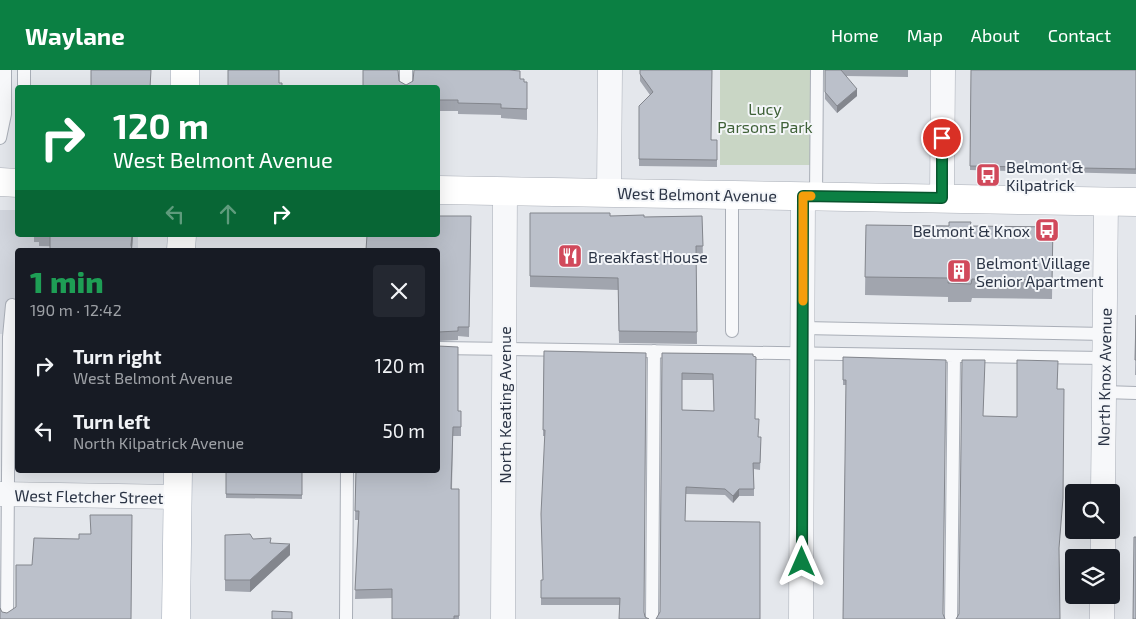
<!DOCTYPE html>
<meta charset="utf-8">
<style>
body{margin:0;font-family:"Exo 2",sans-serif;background:#242831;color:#f1f3f6;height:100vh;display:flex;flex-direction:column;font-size:19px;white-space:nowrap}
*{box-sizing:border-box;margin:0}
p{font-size:16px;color:#9ea1a6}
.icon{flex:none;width:28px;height:28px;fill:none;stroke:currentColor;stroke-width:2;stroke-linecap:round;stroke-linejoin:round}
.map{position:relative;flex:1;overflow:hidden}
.details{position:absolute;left:15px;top:178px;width:425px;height:225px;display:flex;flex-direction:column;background:#171b24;border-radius:5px;box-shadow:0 5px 20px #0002}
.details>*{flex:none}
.hud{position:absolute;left:15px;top:15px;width:425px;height:152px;border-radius:5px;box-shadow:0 5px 20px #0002;background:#0b8043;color:#fff;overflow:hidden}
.fabs{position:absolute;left:1065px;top:414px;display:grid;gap:10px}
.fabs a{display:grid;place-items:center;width:55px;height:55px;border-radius:5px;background:#171b24;box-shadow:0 5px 20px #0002;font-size:25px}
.pin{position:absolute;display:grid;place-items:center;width:42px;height:42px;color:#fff;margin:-21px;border:2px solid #fff;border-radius:50%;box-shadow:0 1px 5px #0007}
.me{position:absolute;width:55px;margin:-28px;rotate:0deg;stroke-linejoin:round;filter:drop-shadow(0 0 4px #0008)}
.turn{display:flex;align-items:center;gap:18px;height:105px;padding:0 15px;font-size:22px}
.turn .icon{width:65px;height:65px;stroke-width:2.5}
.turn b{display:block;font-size:35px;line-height:42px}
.lanes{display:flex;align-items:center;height:48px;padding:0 15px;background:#0003;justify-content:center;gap:25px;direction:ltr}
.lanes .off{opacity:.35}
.round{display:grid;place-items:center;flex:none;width:52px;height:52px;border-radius:5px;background:#242831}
.head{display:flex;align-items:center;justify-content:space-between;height:85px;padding:0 15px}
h1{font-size:30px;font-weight:800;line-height:38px;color:#1e9e55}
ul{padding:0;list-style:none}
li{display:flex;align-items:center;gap:15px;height:65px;padding:0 15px}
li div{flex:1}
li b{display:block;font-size:19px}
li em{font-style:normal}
header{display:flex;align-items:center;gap:30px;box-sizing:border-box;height:70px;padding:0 25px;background:#0b8043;color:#fff}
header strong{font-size:24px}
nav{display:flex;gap:28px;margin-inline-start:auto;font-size:18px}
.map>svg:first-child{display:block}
.built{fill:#d2d6de}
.green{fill:#c9d6c5}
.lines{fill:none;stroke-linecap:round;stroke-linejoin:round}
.lane-casing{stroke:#a9aeb7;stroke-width:14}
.street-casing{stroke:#a9aeb7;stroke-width:25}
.secondary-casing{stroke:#a9aeb7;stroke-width:29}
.primary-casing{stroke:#a3abb8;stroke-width:29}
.lane{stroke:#f7f8fa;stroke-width:12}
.street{stroke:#f7f8fa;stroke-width:24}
.secondary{stroke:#fff;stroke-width:28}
.primary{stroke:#fff;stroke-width:28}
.wall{fill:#a1a5ae;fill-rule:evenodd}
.shaded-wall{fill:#83868d}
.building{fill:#bbc0ca;stroke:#83868d;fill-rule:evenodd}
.route-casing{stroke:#07532c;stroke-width:12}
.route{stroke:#0b8043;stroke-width:9}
.slow{stroke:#f59e0b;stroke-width:9}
.labels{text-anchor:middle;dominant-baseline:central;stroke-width:4;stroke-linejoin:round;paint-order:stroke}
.park-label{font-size:16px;fill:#3f6138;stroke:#f4f6f9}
.poi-label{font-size:16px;fill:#2b3445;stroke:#f4f6f9;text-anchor:start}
.street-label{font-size:16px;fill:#2b3445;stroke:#f4f6f9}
</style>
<header>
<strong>Waylane</strong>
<nav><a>Home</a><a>Map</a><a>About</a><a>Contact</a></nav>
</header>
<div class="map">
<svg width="1136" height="549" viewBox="0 0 1136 549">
<rect width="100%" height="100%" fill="#e4e7ec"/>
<!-- built -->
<path class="built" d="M0,140H17L18,165H138V180H18L17,330H14L15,264H0Z"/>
<!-- green -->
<path class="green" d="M720,0H811V95H720Z"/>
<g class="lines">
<defs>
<path id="lane" d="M24,18V0
M406,18V0
M0,68L5,44V0
M732,125V261
M816,126L817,0
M803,258L1105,264
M438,278L1104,288
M1104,322L1136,323
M7,549L9,267L12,235
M346,549L347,400
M652,549L654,281
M951,549L954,286"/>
<path id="street" d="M609,123L610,0
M942,128L943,0
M1103,422L1106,131
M0,424L177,427
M1103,488V460
M503,549L505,121
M801,549L803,126
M1102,549V525"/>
<path id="secondary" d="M0,112L18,113
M438,120L1136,132"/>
<path id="primary" d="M185,18V0
M181,180L182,165
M176,549L178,400"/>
</defs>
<!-- lane casing -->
<use href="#lane" class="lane-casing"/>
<!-- street casing -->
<use href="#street" class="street-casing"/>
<!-- secondary casing -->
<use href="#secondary" class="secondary-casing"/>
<!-- primary casing -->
<use href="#primary" class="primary-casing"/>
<!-- lane -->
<use href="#lane" class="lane"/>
<!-- street -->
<use href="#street" class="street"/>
<!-- secondary -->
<use href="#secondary" class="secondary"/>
<!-- primary -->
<use href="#primary" class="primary"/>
</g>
<!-- wall -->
<path class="wall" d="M640,0L712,70H717V97L639,96V36L650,25L640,11Z
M825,0H908V7L846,6L857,26L837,43L825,29Z
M971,0H1136V104L970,100Z
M520,9L524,12H527V50L501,48V45L458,44V41H438V18H363L399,11L406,15Z
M530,143L644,147L702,146L703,188H696L697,274L619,273L618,220L530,217Z
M471,146L469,267L458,266V270L438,271V180Z
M866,155L1053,157L1052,229L972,228L971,232H948V227L865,225Z
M34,165H133L132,178L39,176V172H34Z
M1136,245V305H1135Z
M544,281L646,283L620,535H541V510H543L545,366H543Z
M662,283L753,284L755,349L758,367L761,374L760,400L754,399V426H739L733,433L725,425L686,424L685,451L660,542ZM682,310H713L714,341L682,340Z
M843,287L946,290L843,549L846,315H843Z
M458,341H461V366H453L452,419H459V549H392V528L355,529L358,450H355L356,400Z
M226,400H302V429L226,428Z
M225,465L253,469L271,473L290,485L250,522L225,521Z"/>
<!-- shaded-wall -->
<path class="shaded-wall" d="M857,19V26L837,43V36Z
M132,165H133L132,180L131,175Z
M739,419V426L733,433V426Z
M290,474V485L250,522V510Z"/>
<!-- building -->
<path class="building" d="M91,0H151L150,18H91Z
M228,0H279V13H282V18H228Z
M363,0H398L399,11L406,15L413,11L414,0H509L520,1V9H524V12H527V39L501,38V34L458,33V30H438V18H363Z
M640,0H712L711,70H717V90L639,89V36L653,22L640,4Z
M825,0H841L857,19L837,36L825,22Z
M971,0H1136V99L970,96Z
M530,143H610V146L644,145V147L702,146L703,176H696L697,262L619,261L618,208L530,206Z
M438,146H471L469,257H458V261L438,262V180H366L367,165H438Z
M949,152H971L970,156L1053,157L1052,210L972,209L971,214L948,213L949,208L865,207L866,155L949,156Z
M50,165H132L131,175L132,180H50Z
M1136,245V290H1135Z
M438,276L458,277V341H461V357H453L451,419H459V546H454V549H392V519L355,520L359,441H355L356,400H438Z
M544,281L646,283L644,542L645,547L649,549H619L620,528H541V510H543L541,444L545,360H543Z
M662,283L753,284V286L756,287L755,349H759L758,367H761L760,393H753L754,419H739L733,426L725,419L686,417L685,451L760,452V549H656L660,542ZM682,303L713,304L714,341L682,340Z
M843,287L946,290L943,544L945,549H843L846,310H843Z
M962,290H985L983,346L1017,347V290L1058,291L1057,319H1064L1063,428L1059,478L1060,549H956L959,544Z
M17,363H18V387H17Z
M226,400H302V425L226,424Z
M90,445H132L131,549H0V538L2,542L7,543L16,537V495H32L34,468L79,469V464H91Z
M250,464L253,469L271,468L270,473L290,474L250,510H225V465Z
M1134,467H1136V549H1133Z
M272,541L292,542V549H272Z"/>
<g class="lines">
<defs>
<path id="route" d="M802,492L803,126L942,128V68"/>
</defs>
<!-- route casing -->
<use href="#route" class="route-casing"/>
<!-- route -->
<use href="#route" class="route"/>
<!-- slow -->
<path class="slow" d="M803,231V126H811"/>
</g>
<!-- icons -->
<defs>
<symbol id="bus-square" viewBox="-11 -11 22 22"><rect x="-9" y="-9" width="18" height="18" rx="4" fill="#d1495b" stroke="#f4f6f9"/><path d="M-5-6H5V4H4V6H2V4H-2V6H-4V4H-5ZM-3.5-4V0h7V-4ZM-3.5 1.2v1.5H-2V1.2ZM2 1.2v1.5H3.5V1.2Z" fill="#fff"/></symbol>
<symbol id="restaurant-square" viewBox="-11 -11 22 22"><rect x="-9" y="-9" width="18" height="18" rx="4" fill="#d1495b" stroke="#f4f6f9"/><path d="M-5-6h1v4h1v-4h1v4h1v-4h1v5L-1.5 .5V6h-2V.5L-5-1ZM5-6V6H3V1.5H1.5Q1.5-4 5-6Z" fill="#fff"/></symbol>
<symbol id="building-square" viewBox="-11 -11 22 22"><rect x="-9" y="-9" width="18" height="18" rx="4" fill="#d1495b" stroke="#f4f6f9"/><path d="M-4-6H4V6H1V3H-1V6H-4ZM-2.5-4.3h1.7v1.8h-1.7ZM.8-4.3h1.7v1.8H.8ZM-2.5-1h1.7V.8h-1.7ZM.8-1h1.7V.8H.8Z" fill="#fff"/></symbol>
</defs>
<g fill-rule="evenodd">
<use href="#bus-square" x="974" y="91" width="28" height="28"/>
<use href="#bus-square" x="1033" y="146" width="28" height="28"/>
<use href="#restaurant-square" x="556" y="172" width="28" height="28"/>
<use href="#building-square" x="945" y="187" width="28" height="28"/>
</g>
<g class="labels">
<!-- park labels -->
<g class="park-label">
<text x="765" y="38">Lucy<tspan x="765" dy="18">Parsons Park</tspan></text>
</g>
<!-- poi labels -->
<g class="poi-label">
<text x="1006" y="96">Belmont &amp;<tspan x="1006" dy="18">Kilpatrick</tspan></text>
<text x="1030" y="160" text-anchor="end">Belmont &amp; Knox</text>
<text x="588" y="186">Breakfast House</text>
<text x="976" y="192">Belmont Village<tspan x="976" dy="18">Senior Apartment</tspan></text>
</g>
<!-- street labels -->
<g class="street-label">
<text transform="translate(697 124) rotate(1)">West Belmont Avenue</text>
<text transform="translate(1104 307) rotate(-89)">North Knox Avenue</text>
<text transform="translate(504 335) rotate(-90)">North Keating Avenue</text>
<text transform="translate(89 426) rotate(1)">West Fletcher Street</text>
</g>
</g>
</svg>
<div class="fabs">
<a><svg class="icon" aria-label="search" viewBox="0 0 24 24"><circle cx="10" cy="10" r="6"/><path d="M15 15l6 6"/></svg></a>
<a><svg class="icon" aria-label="layers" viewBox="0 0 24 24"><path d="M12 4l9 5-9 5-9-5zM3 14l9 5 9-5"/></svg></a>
</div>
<div class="pin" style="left:942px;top:68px;background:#d93025"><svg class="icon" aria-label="arrive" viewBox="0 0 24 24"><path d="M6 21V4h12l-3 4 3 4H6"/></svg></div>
<svg class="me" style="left:802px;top:492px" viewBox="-20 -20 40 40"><path d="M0-17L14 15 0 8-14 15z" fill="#0b8043" stroke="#fff" stroke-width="4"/></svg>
<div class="hud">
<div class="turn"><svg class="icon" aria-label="right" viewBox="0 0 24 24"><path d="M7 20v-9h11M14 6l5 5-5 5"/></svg><div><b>120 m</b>West Belmont Avenue</div></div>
<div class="lanes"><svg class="icon off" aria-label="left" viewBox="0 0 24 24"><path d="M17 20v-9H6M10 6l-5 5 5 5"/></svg><svg class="icon off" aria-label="ahead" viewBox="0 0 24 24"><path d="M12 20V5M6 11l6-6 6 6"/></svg><svg class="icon" aria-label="right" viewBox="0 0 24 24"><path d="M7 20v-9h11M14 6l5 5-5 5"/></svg></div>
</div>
<section class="details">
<div class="head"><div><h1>1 min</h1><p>190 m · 12:42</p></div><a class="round"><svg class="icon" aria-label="close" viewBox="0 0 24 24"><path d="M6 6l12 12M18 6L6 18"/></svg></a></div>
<ul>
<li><svg class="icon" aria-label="right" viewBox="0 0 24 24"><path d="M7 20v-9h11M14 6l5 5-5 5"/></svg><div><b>Turn right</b><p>West Belmont Avenue</p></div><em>120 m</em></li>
<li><svg class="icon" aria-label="left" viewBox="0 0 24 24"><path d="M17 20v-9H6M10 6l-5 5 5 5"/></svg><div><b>Turn left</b><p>North Kilpatrick Avenue</p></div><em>50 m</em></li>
</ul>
</section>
</div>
